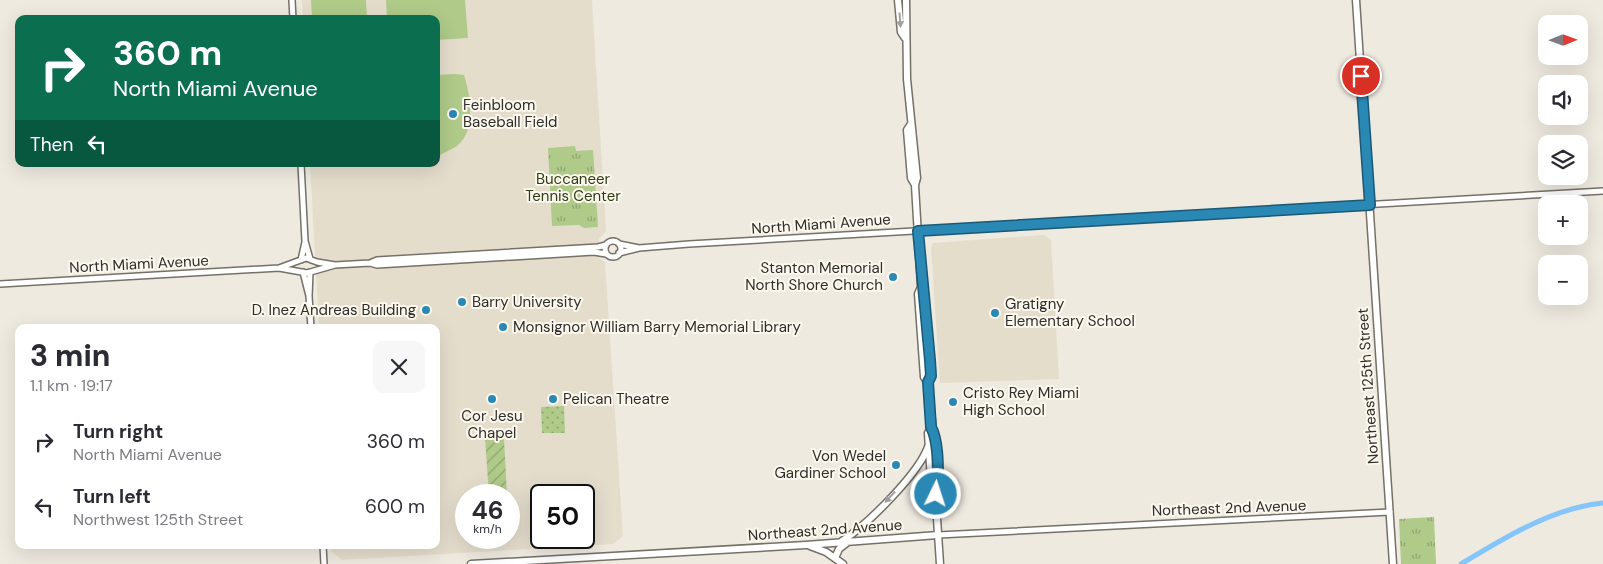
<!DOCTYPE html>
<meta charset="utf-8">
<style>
body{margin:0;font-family:"DM Sans",sans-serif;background:#f7f7f7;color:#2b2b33;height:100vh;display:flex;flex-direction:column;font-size:19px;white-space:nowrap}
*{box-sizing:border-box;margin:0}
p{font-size:16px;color:#7c7c81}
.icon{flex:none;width:28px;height:28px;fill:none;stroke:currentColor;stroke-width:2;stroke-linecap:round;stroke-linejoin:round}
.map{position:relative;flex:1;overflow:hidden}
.details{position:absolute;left:15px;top:324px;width:425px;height:225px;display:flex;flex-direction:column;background:#fff;border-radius:10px;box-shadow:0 5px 20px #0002}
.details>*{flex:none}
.top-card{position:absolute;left:15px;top:15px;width:425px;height:152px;border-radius:10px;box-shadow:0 5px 20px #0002;background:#0b6e4f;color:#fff;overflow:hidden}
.needle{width:32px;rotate:89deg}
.buttons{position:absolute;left:1538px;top:15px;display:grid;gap:10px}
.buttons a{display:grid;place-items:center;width:50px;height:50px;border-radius:10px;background:#fff;box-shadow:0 5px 20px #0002;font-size:25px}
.speed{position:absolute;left:455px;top:484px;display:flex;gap:10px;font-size:25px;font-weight:700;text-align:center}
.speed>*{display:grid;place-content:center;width:65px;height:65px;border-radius:50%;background:#fff;box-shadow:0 5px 20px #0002;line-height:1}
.speed small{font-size:12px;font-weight:400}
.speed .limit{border:2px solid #111;border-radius:8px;background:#fff;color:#111}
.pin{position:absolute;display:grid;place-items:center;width:42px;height:42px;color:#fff;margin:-21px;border:2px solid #fff;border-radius:50%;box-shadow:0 1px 5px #0007}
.me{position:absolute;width:55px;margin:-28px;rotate:4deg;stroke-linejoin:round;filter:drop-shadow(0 0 4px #0008)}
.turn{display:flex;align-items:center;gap:18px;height:105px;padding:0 15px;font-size:22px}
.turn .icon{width:65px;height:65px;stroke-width:2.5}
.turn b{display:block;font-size:35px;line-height:42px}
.then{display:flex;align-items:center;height:48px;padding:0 15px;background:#0003;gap:10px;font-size:19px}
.round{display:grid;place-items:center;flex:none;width:52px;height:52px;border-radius:10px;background:#f7f7f7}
.overview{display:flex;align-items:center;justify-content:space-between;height:85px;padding:0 15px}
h1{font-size:30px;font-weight:800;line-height:38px}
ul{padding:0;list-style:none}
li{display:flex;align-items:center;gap:15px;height:65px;padding:0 15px}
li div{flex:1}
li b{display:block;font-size:19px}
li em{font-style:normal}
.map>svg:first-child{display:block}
.built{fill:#e5ddcc;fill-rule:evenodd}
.grass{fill:url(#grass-dots)}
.park{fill:url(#park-tufts)}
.garden{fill:url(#garden-furrows)}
.pitch{fill:#afca89}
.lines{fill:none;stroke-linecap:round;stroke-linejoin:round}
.canal{stroke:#84c5fc;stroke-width:5}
.minor-casing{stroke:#757168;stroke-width:8}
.major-casing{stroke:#757168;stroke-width:9}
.minor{stroke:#fff;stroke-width:5}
.major{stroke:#fff;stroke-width:6}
.oneway{fill:#a1a09f}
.route-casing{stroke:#1b5875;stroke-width:12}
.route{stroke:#2a88b4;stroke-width:9}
.poi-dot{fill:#2a88b4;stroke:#fcf8ee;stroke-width:2}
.labels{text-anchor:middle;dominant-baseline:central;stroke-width:4;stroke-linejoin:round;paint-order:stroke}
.poi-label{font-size:15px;fill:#2e2d29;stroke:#fcf8ee;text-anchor:start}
.park-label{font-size:15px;fill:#2f3d16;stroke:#fcf8ee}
.street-label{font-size:15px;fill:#2e2d29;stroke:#fcf8ee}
</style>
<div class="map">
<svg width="1603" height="564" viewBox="0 0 1603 564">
<defs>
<pattern id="grass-dots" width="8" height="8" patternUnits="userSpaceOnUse" patternTransform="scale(1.25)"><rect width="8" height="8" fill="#afca89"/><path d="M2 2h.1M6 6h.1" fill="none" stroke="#8fa470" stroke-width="1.8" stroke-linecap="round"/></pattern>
<pattern id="park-tufts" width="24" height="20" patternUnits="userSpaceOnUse" patternTransform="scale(1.25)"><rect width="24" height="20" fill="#afca89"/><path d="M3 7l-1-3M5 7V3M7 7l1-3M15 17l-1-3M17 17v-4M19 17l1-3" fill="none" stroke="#8fa470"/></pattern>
<pattern id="garden-furrows" width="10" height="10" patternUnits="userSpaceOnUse" patternTransform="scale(1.25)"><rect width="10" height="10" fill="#afca89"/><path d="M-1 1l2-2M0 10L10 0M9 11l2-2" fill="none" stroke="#8fa470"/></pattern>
</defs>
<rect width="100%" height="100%" fill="#efeae0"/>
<!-- built -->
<path class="built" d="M302,0H592L606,231L599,239L600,259L605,262L623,536L614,544L342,560L331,551V545H436V328L319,327L310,164H436V19H303ZM466,495H509V538H466ZM541,495H584V538H541Z
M1044,235L1051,240L1059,379L940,383L931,248L933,243Z"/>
<!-- grass -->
<path class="grass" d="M564,406L565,433H542L541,407Z"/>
<!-- park -->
<path class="park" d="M575,146L576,151L593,150L598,227L584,228L579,225L552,226L548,148Z
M1434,517L1436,564H1401L1399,519Z"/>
<!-- garden -->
<path class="garden" d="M494,430L501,432L504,439L507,495H489L485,438L489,432Z"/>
<!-- pitch -->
<path class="pitch" d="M311,0H366L367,19H312Z
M386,0H465L468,38L436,40V19H387Z
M455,74L464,75C470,95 477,130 457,146C451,150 443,153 436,157V75Z"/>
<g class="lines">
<!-- canal -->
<path class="canal" d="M1461,564C1504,538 1552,508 1603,503"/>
<defs>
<path id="minor" d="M292,0L293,19
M301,164L305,241L310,259
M605 249a8 8 0 1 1 16 0a8 8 0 1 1-16 0Z
M619,244L639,248
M619,253L639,248L689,244L1603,191
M301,260L305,242
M370,263L377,260L598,247L606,245
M279,268L306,258L317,262L335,265
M303,272L309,296L311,328
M0,284L279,268L307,273L335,265L370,263L377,265L594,252L606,254
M309,296L310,272
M938,535L1390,512
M323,545L324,564"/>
<path id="major" d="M898,0L901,32L905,38
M906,0L907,79L917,178L915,185L921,287L918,294L924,377L928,383
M1356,0L1393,564
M911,124L907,130L911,178L915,185
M921,287L925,294L931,376L928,383L938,481L935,488L940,564
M931,427L928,433L931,481L935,488
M842,541C867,525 921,472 929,444
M810,546L826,552L843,564
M835,558L839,549L848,542
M471,564L806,545L938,535"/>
</defs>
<!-- minor casing -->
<use href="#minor" class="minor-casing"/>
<!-- major casing -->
<use href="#major" class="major-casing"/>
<!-- minor -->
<use href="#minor" class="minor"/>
<!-- major -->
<use href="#major" class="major"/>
</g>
<!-- one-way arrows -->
<defs><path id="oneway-solid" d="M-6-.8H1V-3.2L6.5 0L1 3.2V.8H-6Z" transform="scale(1.25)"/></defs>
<g class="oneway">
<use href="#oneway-solid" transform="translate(900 20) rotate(86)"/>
<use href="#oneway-solid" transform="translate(890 497) rotate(133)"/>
</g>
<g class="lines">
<defs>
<path id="route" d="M936,494C935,489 937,484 938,479C938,463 938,440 931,427L928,382L931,376L930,360L918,231L1370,205L1361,76"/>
</defs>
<!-- route casing -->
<use href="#route" class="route-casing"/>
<!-- route -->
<use href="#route" class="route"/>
</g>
<!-- markers -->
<g class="poi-dot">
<circle cx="453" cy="114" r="5"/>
<circle cx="893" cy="277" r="5"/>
<circle cx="462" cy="302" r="5"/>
<circle cx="426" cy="310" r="5"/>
<circle cx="995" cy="313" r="5"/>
<circle cx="503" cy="327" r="5"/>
<circle cx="492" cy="399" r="5"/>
<circle cx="553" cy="399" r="5"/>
<circle cx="953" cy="402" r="5"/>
<circle cx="896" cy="465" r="5"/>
</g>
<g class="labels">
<!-- poi labels -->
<g class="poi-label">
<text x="463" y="105">Feinbloom<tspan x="463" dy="17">Baseball Field</tspan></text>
<text x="883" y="268" text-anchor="end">Stanton Memorial<tspan x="883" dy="17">North Shore Church</tspan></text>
<text x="472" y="302">Barry University</text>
<text x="1005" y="304">Gratigny<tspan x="1005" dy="17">Elementary School</tspan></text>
<text x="416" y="310" text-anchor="end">D. Inez Andreas Building</text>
<text x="513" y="327">Monsignor William Barry Memorial Library</text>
<text x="963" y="393">Cristo Rey Miami<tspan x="963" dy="17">High School</tspan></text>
<text x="563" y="399">Pelican Theatre</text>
<text x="492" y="416" text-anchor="middle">Cor Jesu<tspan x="492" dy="17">Chapel</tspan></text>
<text x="886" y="456" text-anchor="end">Von Wedel<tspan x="886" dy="17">Gardiner School</tspan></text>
</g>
<!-- park labels -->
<g class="park-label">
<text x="573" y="179">Buccaneer<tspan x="573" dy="17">Tennis Center</tspan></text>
</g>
<!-- street labels -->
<g class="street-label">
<text transform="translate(821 224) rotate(-4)">North Miami Avenue</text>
<text transform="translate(139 264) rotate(-3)">North Miami Avenue</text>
<text transform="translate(1368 386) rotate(-94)">Northeast 125th Street</text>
<text transform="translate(1229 508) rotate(-2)">Northeast 2nd Avenue</text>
<text transform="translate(825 530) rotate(-4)">Northeast 2nd Avenue</text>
</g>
</g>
</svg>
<div class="buttons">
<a><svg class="needle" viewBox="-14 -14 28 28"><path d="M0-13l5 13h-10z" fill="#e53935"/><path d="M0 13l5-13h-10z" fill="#7c7c81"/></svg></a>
<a><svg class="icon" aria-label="sound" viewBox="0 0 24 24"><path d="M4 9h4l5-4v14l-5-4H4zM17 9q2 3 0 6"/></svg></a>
<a><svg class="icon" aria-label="layers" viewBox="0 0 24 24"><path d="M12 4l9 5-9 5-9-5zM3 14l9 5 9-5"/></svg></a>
<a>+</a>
<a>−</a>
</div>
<div class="speed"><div>46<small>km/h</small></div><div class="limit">50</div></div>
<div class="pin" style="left:1361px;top:76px;background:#d93025"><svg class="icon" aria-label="arrive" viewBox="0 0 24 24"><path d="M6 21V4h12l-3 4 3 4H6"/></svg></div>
<svg class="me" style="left:936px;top:494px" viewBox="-20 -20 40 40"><circle r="17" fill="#2a88b4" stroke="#fff" stroke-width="3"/><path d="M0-11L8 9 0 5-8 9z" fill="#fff"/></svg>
<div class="top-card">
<div class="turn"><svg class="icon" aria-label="right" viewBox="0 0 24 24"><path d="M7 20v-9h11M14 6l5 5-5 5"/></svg><div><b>360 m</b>North Miami Avenue</div></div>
<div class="then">Then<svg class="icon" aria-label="left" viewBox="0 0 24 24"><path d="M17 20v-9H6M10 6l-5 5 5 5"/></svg></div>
</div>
<section class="details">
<div class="overview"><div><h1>3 min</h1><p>1.1 km · 19:17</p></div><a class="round"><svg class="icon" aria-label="close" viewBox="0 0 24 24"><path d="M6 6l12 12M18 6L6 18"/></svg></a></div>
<ul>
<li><svg class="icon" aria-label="right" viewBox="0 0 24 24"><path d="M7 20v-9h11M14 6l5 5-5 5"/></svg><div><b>Turn right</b><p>North Miami Avenue</p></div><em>360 m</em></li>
<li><svg class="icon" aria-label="left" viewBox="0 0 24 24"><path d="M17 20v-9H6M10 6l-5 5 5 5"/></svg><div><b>Turn left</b><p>Northwest 125th Street</p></div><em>600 m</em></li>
</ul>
</section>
</div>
